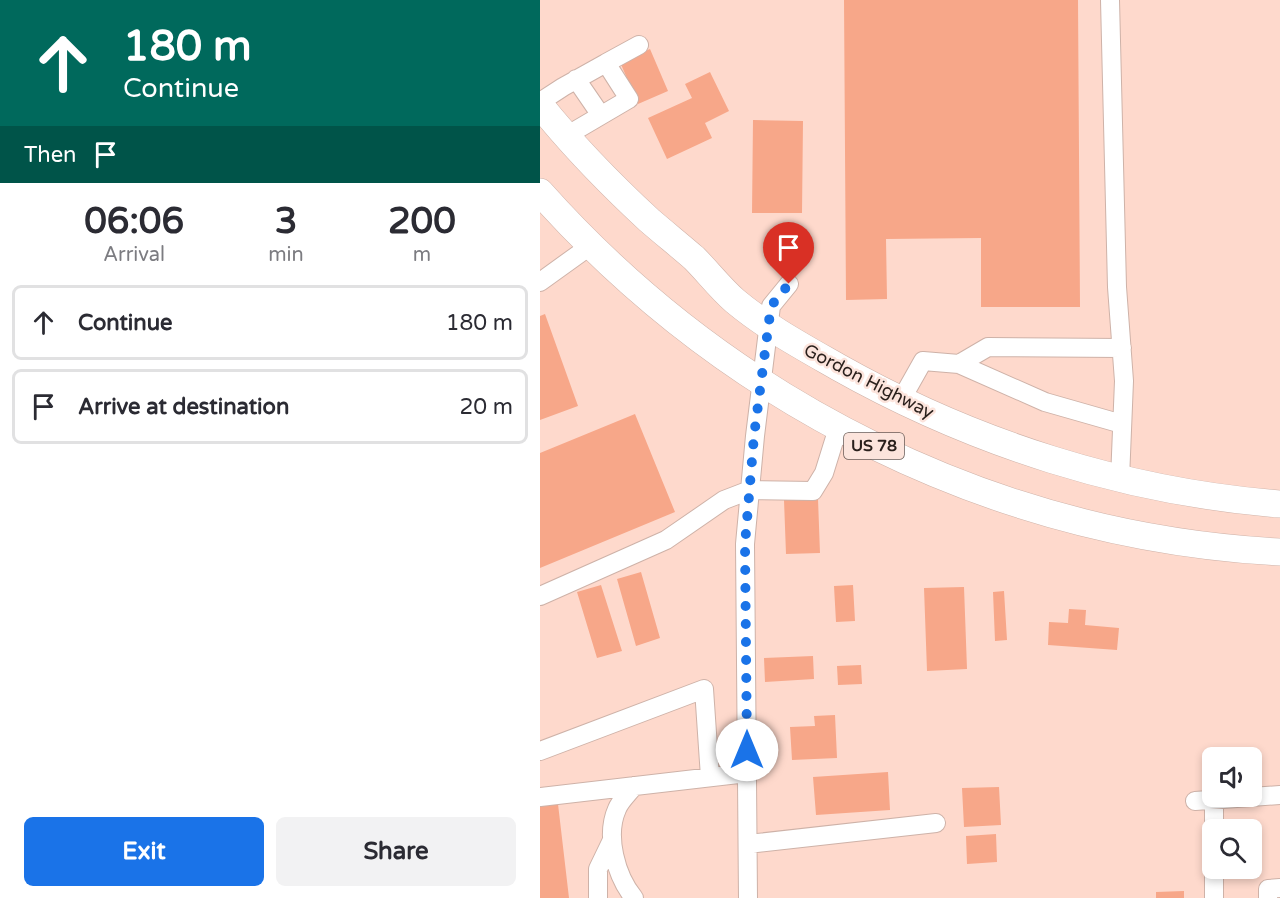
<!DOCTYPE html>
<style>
body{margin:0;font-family:"Varela Round",sans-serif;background:#f2f2f3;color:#2b2b33;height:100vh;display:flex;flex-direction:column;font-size:22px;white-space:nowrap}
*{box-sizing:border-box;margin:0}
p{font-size:20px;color:#7c7c81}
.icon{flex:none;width:33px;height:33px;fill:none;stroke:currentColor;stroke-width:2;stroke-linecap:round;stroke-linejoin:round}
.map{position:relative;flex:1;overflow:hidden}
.drawer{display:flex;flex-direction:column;background:#fff;width:540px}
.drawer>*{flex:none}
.hud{background:#00695c;color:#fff;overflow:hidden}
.controls{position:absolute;left:662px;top:747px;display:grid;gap:12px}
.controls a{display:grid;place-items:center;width:60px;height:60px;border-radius:9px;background:#fff;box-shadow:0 3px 9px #0003;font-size:30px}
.pin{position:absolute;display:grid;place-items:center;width:51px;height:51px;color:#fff;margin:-62px -26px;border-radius:50% 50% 50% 0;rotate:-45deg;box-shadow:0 0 6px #0007}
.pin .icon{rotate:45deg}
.me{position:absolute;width:66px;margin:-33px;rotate:0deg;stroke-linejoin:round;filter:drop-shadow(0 0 4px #0008)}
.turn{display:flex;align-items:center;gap:21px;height:126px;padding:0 24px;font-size:27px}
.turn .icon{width:78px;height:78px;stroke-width:2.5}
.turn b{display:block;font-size:42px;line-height:51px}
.then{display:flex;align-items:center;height:57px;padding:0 24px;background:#0003;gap:12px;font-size:22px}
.eta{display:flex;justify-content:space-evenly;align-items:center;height:102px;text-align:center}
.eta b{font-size:36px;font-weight:700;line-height:42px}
.cta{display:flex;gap:12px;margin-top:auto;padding:12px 24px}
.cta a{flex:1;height:69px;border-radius:9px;background:#1a73e8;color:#fff;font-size:24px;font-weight:700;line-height:69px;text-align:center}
.cta a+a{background:#f2f2f3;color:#2b2b33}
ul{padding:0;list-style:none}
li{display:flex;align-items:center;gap:18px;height:75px;margin:0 12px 9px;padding:0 12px;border:3px solid #e1e1e2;border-radius:9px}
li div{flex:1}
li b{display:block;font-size:22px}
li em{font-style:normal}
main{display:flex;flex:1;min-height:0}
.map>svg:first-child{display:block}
.built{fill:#fed9cc;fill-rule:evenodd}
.building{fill:#f7a789}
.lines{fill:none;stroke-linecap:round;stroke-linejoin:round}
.minor-casing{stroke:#ceb2a8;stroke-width:20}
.highway-casing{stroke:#ceb2a8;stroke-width:28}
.minor{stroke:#fff;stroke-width:18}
.highway{stroke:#fff;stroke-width:27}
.route{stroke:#1a73e8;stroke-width:10;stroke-dasharray:0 18}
.labels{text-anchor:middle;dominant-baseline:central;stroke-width:5;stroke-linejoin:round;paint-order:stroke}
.shield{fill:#fce4dc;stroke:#685a55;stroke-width:1.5}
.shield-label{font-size:16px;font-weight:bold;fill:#291f1b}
.street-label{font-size:18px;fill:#291f1b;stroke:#fce4dc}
</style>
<main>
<section class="drawer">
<div class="hud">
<div class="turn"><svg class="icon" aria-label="ahead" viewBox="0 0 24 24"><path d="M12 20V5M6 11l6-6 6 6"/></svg><div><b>180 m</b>Continue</div></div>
<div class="then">Then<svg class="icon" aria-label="arrive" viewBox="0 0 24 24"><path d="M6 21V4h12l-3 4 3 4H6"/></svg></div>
</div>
<div class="eta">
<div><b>06:06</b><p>Arrival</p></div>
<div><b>3</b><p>min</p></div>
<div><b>200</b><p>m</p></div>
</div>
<ul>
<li><svg class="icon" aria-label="ahead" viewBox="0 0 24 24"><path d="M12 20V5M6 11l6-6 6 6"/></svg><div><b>Continue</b></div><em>180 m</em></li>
<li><svg class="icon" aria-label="arrive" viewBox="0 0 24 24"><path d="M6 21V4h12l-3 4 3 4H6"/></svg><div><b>Arrive at destination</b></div><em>20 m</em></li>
</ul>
<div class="cta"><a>Exit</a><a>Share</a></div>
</section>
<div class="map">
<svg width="740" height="898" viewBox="0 0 740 898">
<rect width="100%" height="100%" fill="#fce4dc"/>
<!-- built -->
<path class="built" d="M0,0H740V898H0ZM672,758H711V796H672ZM672,830H711V868H672Z"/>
<!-- building -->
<path class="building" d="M304,0H538L540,307H441V238L346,239L347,299L306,300Z
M110,49L128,91L98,104L80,62Z
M170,72L189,111L165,123L172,138L127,159L108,118L152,98L145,84Z
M213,120L263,121L262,213H212Z
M5,314L38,406L0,420V316Z
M95,414L135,512L0,568V453Z
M278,499L280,553L246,554L244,500Z
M101,572L120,638L96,646L77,579Z
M61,585L82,651L57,658L37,592Z
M313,585L315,621L296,622L294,586Z
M424,587L427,669L387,671L384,588Z
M464,591L467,640L455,641L453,592Z
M529,609L546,610L545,625L579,628L577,650L508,645L509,622L528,623Z
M273,656L274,679L225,682L224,658Z
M321,665L322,684L298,685L297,666Z
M295,715L297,758L252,760L250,727L275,726L274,716Z
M348,772L350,810L276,815L273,777Z
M459,787L461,825L424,827L422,788Z
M18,804L29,898H0V806Z
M456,834L457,862L427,864L426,836Z
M644,891V898H616V892Z"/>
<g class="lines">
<defs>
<path id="minor" d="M570,0L577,287L584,381L580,479
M66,63L99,45
M36,79L60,114
M0,102L23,87L66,63L89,99L26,136
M0,282L50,246
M419,364L505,402L582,424
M361,400L383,361L419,364L448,347L582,348
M0,596L126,540L184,500L210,490L273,491L284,473L298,428
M0,751L164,689L170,777
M94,786C88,794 80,801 77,809C65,836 76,876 94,898
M0,797L207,773
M655,801L740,795
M674,830V799
M208,844L396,823
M58,898V869L72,840
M208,898L205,544L215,436L231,306L249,284
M674,898V868
M728,898V889L740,888"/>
<path id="highway" d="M0,105C33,146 70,184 109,220C124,233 139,245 154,258C168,272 180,288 195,301C226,327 263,347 298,367C433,443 585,492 740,504
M0,192C189,404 456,537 740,552"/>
</defs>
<!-- minor casing -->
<use href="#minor" class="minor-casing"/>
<!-- highway casing -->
<use href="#highway" class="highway-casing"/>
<!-- minor -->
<use href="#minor" class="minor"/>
<!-- highway -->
<use href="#highway" class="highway"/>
</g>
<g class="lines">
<!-- route -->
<path class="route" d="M207,750L205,544L214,436L231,306L249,284"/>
</g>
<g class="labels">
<!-- shield labels -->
<rect class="shield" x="304" y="433" width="60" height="26" rx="4.5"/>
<g class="shield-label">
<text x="334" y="446">US 78</text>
</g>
<!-- street labels -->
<g class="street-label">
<text transform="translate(329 381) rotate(27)">Gordon Highway</text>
</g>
</g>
</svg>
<div class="controls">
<a><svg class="icon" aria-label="sound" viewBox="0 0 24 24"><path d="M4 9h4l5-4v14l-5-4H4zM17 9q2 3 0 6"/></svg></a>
<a><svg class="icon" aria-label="search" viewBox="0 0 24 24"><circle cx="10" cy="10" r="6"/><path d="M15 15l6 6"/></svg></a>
</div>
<div class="pin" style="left:249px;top:284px;background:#d93025"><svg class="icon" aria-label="arrive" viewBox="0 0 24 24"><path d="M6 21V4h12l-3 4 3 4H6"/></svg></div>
<svg class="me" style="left:207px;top:750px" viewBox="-20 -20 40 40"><circle r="19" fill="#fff"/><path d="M0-13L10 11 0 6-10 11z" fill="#1a73e8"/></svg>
</div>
</main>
